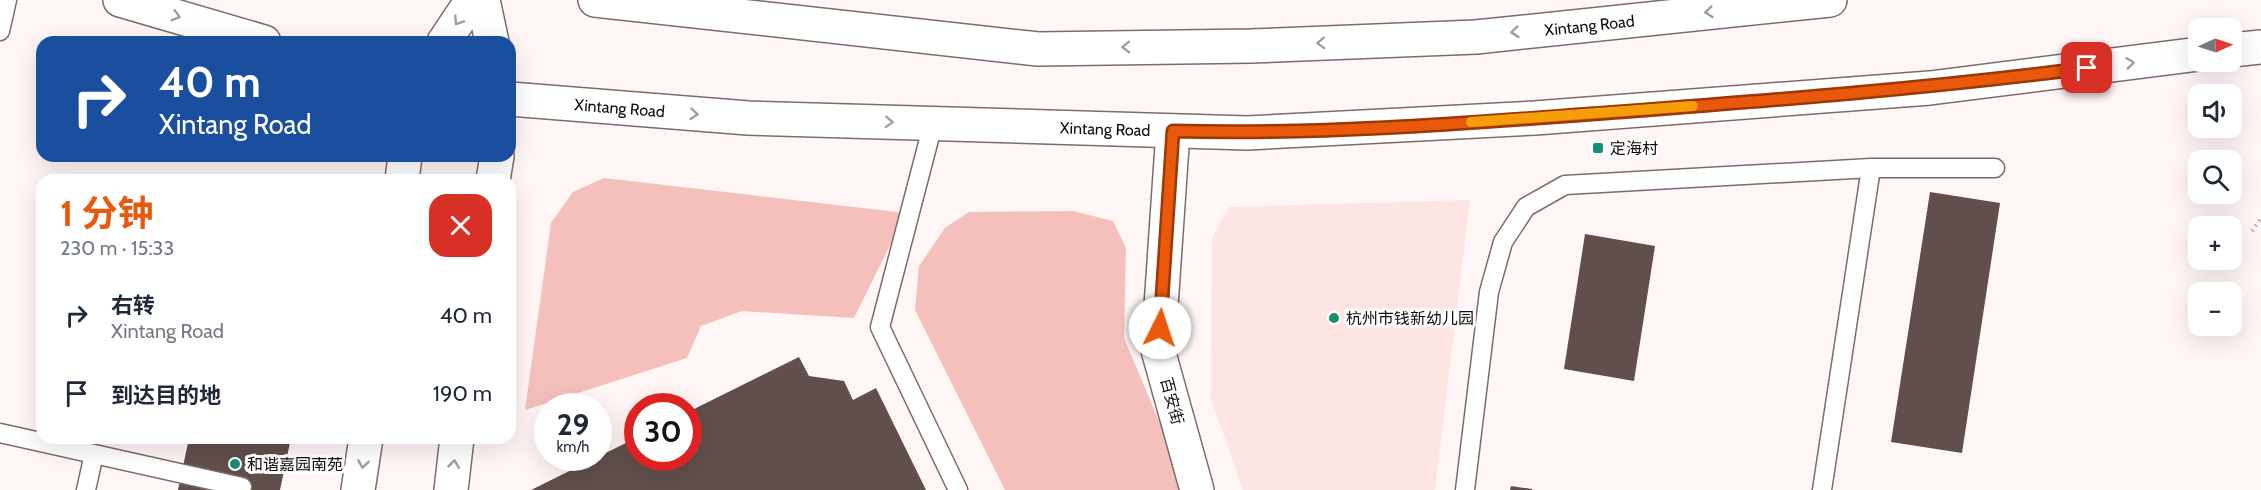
<!DOCTYPE html>
<html lang="zh">
<meta charset="utf-8">
<style>
body{margin:0;font-family:Cabin,"Noto Sans SC",sans-serif;background:#f2f2f3;color:#1f2937;height:100vh;display:flex;flex-direction:column;font-size:22px;white-space:nowrap}
*{box-sizing:border-box;margin:0}
p{font-size:20px;color:#747a83}
.icon{flex:none;width:33px;height:33px;fill:none;stroke:currentColor;stroke-width:2;stroke-linecap:round;stroke-linejoin:round}
.map{position:relative;flex:1;overflow:hidden}
.panel{position:absolute;left:36px;top:174px;width:480px;height:270px;display:flex;flex-direction:column;background:#fff;border-radius:18px;box-shadow:0 6px 24px #0002}
.panel>*{flex:none}
.guide{position:absolute;left:36px;top:36px;width:480px;height:126px;border-radius:18px;box-shadow:0 6px 24px #0002;background:#1a4fa0;color:#fff;overflow:hidden}
.needle{width:39px;rotate:87deg}
.tools{position:absolute;left:2188px;top:18px;display:grid;gap:12px}
.tools a{display:grid;place-items:center;width:54px;height:54px;border-radius:12px;background:#fff;box-shadow:0 6px 24px #0002;font-size:30px}
.speed{position:absolute;left:534px;top:393px;display:flex;gap:12px;font-size:30px;font-weight:700;text-align:center}
.speed>*{display:grid;place-content:center;width:78px;height:78px;border-radius:50%;background:#fff;box-shadow:0 6px 24px #0002;line-height:1}
.speed small{font-size:15px;font-weight:400}
.speed .limit{border:9px solid #d22;background:#fff;color:#111}
.pin{position:absolute;display:grid;place-items:center;width:51px;height:51px;color:#fff;margin:-26px;border-radius:12px;box-shadow:0 3px 9px #0006}
.me{position:absolute;width:66px;margin:-33px;rotate:4deg;stroke-linejoin:round;filter:drop-shadow(0 0 4px #0008)}
.turn{display:flex;align-items:center;gap:21px;height:126px;padding:0 24px;font-size:27px}
.turn .icon{width:78px;height:78px;stroke-width:2.5}
.turn b{display:block;font-size:42px;line-height:51px}
.round{display:grid;place-items:center;flex:none;width:63px;height:63px;border-radius:18px;background:#f2f2f3}
.summary{display:flex;align-items:center;justify-content:space-between;height:102px;padding:0 24px}
h1{font-size:36px;font-weight:700;line-height:45px;color:#ea580c}
ul{padding:0;list-style:none}
li{display:flex;align-items:center;gap:18px;height:78px;padding:0 24px}
li div{flex:1}
li b{display:block;font-size:22px}
li em{font-style:normal}
.map>svg:first-child{display:block}
.built{fill:#fee5e3}
.green{fill:#f5c0bc}
.building{fill:#604f4d}
.lines{fill:none;stroke-linecap:round;stroke-linejoin:round}
.service-casing{stroke:#7e6b69;stroke-width:21}
.minor-casing{stroke:#7e6b69;stroke-width:36}
.tertiary-casing{stroke:#7e6b69;stroke-width:36}
.secondary-casing{stroke:#7e6b69;stroke-width:36}
.path{stroke:#b2aaa9;stroke-width:4;stroke-dasharray:1.5 4.5;stroke-linecap:butt}
.service{stroke:#fff;stroke-width:18}
.minor{stroke:#fff;stroke-width:33}
.tertiary{stroke:#fff;stroke-width:33}
.secondary{stroke:#fff;stroke-width:33}
.oneway{stroke:#a09e9d}
.route-casing{stroke:#983908;stroke-width:15}
.route{stroke:#ea580c;stroke-width:10}
.slow{stroke:#f59e0b;stroke-width:10}
.poi-dot{fill:#158f74;stroke:#fff;stroke-width:2}
.labels{text-anchor:middle;dominant-baseline:central;stroke-width:6;stroke-linejoin:round;paint-order:stroke}
.street-label{font-size:16px;fill:#120c0b;stroke:#fff}
.poi-label{font-size:16px;fill:#120c0b;stroke:#fff;text-anchor:start}
</style>
<div class="map">
<svg width="2261" height="490" viewBox="0 0 2261 490">
<rect width="100%" height="100%" fill="#fff6f5"/>
<!-- built -->
<path class="built" d="M1470,200L1435,490H1243L1211,399L1212,237L1229,207Z"/>
<!-- green -->
<path class="green" d="M604,178L906,213L854,318L742,311L701,326L687,358L525,410L551,223L573,192Z
M1073,211L1113,221L1126,248L1124,338L1188,490H1005L915,310L919,266L945,228L969,212Z"/>
<!-- building -->
<path class="building" d="M1930,192L2000,203L1962,453L1891,442Z
M1585,234L1655,246L1634,381L1564,369Z
M799,357L809,376L844,381L853,400L876,388L926,490H531L638,437V458H688V412Z
M189,438H291L280,490H178Z
M1511,486L1532,489V490H1510Z"/>
<g class="lines">
<defs>
<path id="service" d="M0,31L7,0
M933,124L880,327L958,490
M0,433L242,487L241,490
M86,490L94,454
M1465,490L1489,292L1503,242L1526,207L1565,185L1871,168H1995
M1822,490L1871,168"/>
<path id="minor" d="M1173,131L1158,350L1197,490"/>
<path id="tertiary" d="M483,0L492,42
M444,42L472,0
M402,180L405,156
M493,180L497,156
M358,490L366,438
M451,490L457,438"/>
<g id="secondary">
<path d="M120,0L264,42"/>
<path id="s1" d="M595,0L1038,49L1251,46L1476,37L1830,0"/>
<path d="M2232,50L2261,47"/>
<path id="s2" d="M510,99L748,118L1247,133L1535,118L1930,88L2199,54"/>
</g>
</defs>
<!-- service casing -->
<use href="#service" class="service-casing"/>
<!-- minor casing -->
<use href="#minor" class="minor-casing"/>
<!-- tertiary casing -->
<use href="#tertiary" class="tertiary-casing"/>
<!-- secondary casing -->
<use href="#secondary" class="secondary-casing"/>
<!-- path -->
<path class="path" d="M2252,231L2261,218"/>
<!-- service -->
<use href="#service" class="service"/>
<!-- minor -->
<use href="#minor" class="minor"/>
<!-- tertiary -->
<use href="#tertiary" class="tertiary"/>
<!-- secondary -->
<use href="#secondary" class="secondary"/>
</g>
<!-- one-way arrows -->
<defs><path id="oneway-chevron" d="M-2-3.5L2.5 0L-2 3.5" fill="none" stroke-width="1.6" stroke-linecap="round" stroke-linejoin="round" transform="scale(1.5)"/></defs>
<g class="oneway">
<use href="#oneway-chevron" transform="translate(1709 12) rotate(174)"/>
<use href="#oneway-chevron" transform="translate(176 16) rotate(16)"/>
<use href="#oneway-chevron" transform="translate(458 21) rotate(124)"/>
<use href="#oneway-chevron" transform="translate(1515 32) rotate(174)"/>
<use href="#oneway-chevron" transform="translate(1321 43) rotate(178)"/>
<use href="#oneway-chevron" transform="translate(1126 47) rotate(179)"/>
<use href="#oneway-chevron" transform="translate(2130 63) rotate(-7)"/>
<use href="#oneway-chevron" transform="translate(694 114) rotate(5)"/>
<use href="#oneway-chevron" transform="translate(889 122) rotate(2)"/>
<use href="#oneway-chevron" transform="translate(363 464) rotate(99)"/>
<use href="#oneway-chevron" transform="translate(454 464) rotate(-83)"/>
</g>
<g class="lines">
<defs>
<path id="route" d="M1160,328L1173,131C1322,135 1471,123 1619,112C1776,100 1932,88 2087,68"/>
</defs>
<!-- route casing -->
<use href="#route" class="route-casing"/>
<!-- route -->
<use href="#route" class="route"/>
<!-- slow -->
<path class="slow" d="M1471,122L1693,106"/>
</g>
<!-- markers -->
<g class="poi-dot">
<rect x="1592" y="142" width="12" height="12" rx="3"/>
<circle cx="1334" cy="318" r="6"/>
<circle cx="235" cy="464" r="6"/>
</g>
<g class="labels">
<!-- street labels -->
<g class="street-label">
<text stroke="none"><textPath href="#s1" startOffset="998">Xintang Road</textPath></text>
<text stroke="none"><textPath href="#s2" startOffset="110">Xintang Road</textPath></text>
<text stroke="none"><textPath href="#s2" startOffset="596">Xintang Road</textPath></text>
<text transform="translate(1172 401) rotate(75)">百安街</text>
</g>
<!-- poi labels -->
<g class="poi-label">
<text x="1610" y="148">定海村</text>
<text x="1346" y="318">杭州市钱新幼儿园</text>
<text x="247" y="464">和谐嘉园南苑</text>
</g>
</g>
</svg>
<div class="tools">
<a><svg class="needle" viewBox="-14 -14 28 28"><path d="M0-13l5 13h-10z" fill="#e53935"/><path d="M0 13l5-13h-10z" fill="#747a83"/></svg></a>
<a><svg class="icon" aria-label="sound" viewBox="0 0 24 24"><path d="M4 9h4l5-4v14l-5-4H4zM17 9q2 3 0 6"/></svg></a>
<a><svg class="icon" aria-label="search" viewBox="0 0 24 24"><circle cx="10" cy="10" r="6"/><path d="M15 15l6 6"/></svg></a>
<a>+</a>
<a>−</a>
</div>
<div class="speed"><div>29<small>km/h</small></div><div class="limit">30</div></div>
<div class="pin" style="left:2087px;top:68px;background:#d93025"><svg class="icon" aria-label="arrive" viewBox="0 0 24 24"><path d="M6 21V4h12l-3 4 3 4H6"/></svg></div>
<svg class="me" style="left:1160px;top:328px" viewBox="-20 -20 40 40"><circle r="19" fill="#fff"/><path d="M0-13L10 11 0 6-10 11z" fill="#ea580c"/></svg>
<div class="guide">
<div class="turn"><svg class="icon" aria-label="right" viewBox="0 0 24 24"><path d="M7 20v-9h11M14 6l5 5-5 5"/></svg><div><b>40 m</b>Xintang Road</div></div>
</div>
<section class="panel">
<div class="summary"><div><h1>1 分钟</h1><p>230 m · 15:33</p></div><a class="round" style="background:#d93025;color:#fff"><svg class="icon" aria-label="close" viewBox="0 0 24 24"><path d="M6 6l12 12M18 6L6 18"/></svg></a></div>
<ul>
<li><svg class="icon" aria-label="right" viewBox="0 0 24 24"><path d="M7 20v-9h11M14 6l5 5-5 5"/></svg><div><b>右转</b><p>Xintang Road</p></div><em>40 m</em></li>
<li><svg class="icon" aria-label="arrive" viewBox="0 0 24 24"><path d="M6 21V4h12l-3 4 3 4H6"/></svg><div><b>到达目的地</b></div><em>190 m</em></li>
</ul>
</section>
</div>
